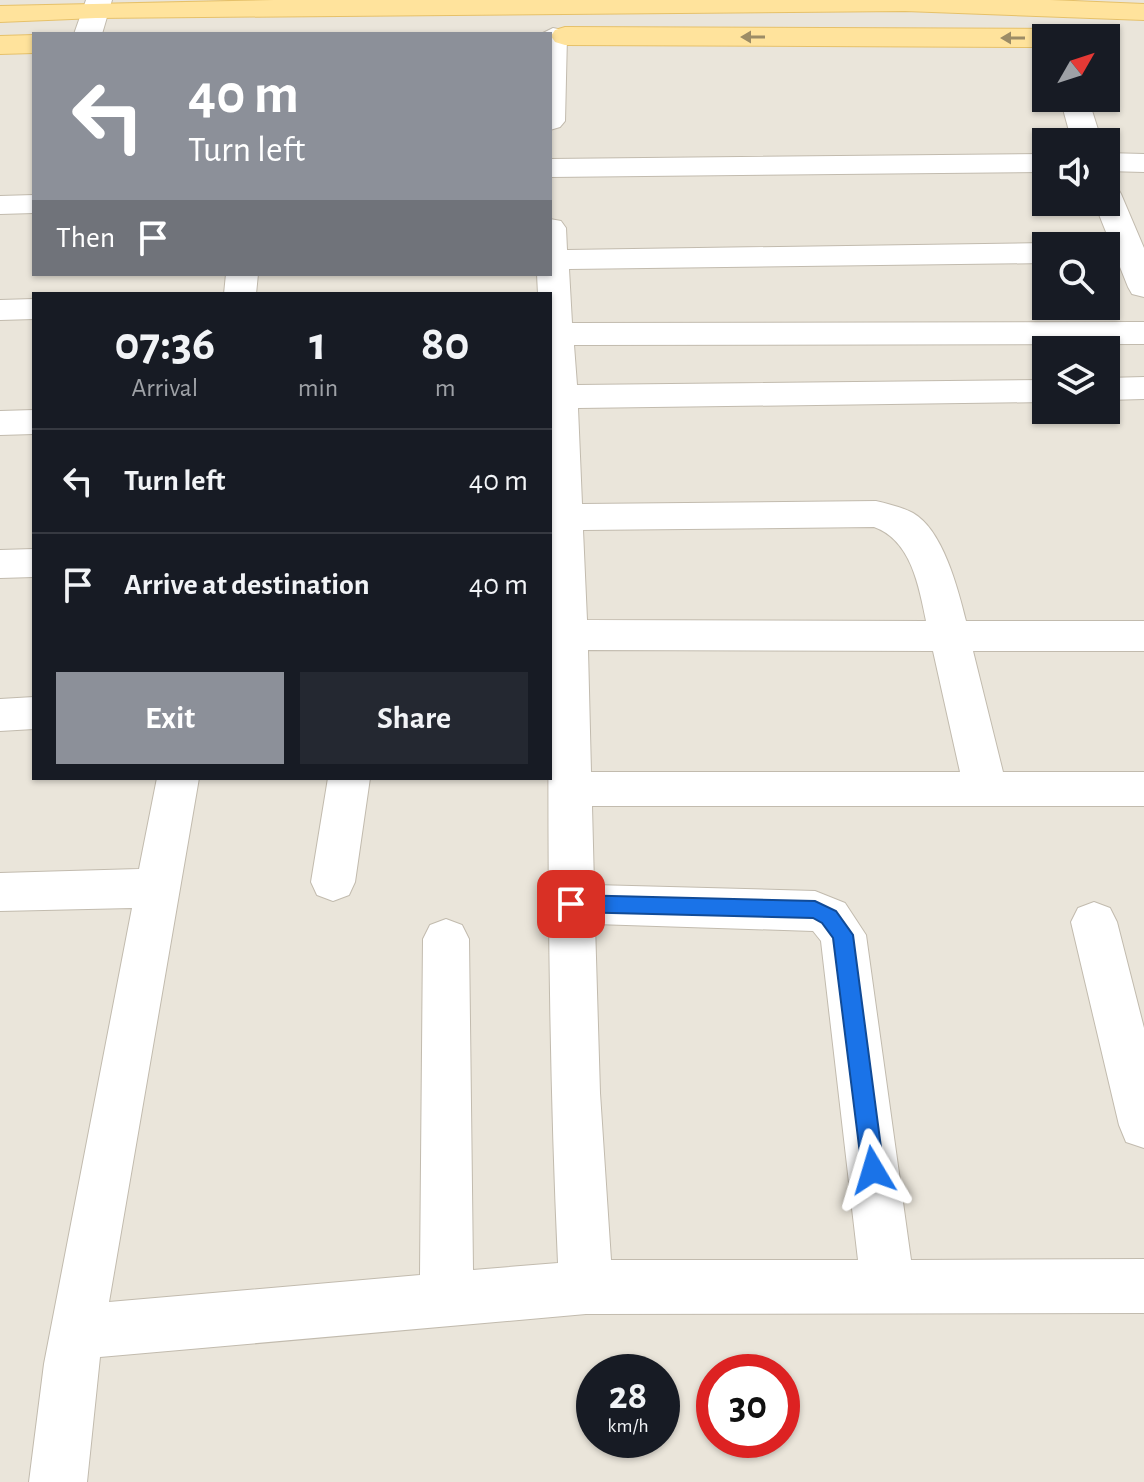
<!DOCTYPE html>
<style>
body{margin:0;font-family:"Alegreya Sans",sans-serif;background:#242831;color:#f1f3f6;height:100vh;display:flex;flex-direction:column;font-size:30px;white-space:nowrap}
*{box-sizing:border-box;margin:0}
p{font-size:26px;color:#9ea1a6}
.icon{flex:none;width:44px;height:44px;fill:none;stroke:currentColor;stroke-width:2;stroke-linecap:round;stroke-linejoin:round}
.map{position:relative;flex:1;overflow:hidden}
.panel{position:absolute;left:32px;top:292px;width:520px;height:488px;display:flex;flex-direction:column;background:#171b24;border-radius:0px;box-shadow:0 2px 6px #0004}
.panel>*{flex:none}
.hud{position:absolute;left:32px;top:32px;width:520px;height:244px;border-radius:0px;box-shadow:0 2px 6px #0004;background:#8c9099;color:#fff;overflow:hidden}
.needle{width:52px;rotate:51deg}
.fabs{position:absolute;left:1032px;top:24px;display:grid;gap:16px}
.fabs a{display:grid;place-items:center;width:88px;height:88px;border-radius:0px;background:#171b24;box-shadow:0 2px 6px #0004;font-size:40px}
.speed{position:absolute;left:576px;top:1354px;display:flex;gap:16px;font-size:40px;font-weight:700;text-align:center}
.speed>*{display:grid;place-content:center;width:104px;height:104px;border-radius:50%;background:#171b24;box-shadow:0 2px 6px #0004;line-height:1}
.speed small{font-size:20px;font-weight:400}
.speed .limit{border:12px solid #d22;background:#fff;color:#111}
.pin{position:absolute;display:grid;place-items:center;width:68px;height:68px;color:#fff;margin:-34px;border-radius:16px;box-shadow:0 4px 12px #0006}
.me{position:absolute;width:88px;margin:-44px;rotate:353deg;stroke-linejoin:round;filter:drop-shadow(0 0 6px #0008)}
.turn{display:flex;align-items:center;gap:28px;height:168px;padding:0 24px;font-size:36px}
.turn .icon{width:104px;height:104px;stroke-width:2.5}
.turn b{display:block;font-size:56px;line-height:68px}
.then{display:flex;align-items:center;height:76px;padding:0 24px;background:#0003;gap:16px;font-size:30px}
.eta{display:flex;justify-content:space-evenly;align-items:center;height:136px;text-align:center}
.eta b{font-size:48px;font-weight:600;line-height:56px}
.button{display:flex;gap:16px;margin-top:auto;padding:16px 24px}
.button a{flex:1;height:92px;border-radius:0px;background:#8c9099;color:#fff;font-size:32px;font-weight:600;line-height:92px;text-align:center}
.button a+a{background:#242831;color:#f1f3f6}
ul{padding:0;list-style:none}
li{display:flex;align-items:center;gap:24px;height:104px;padding:0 24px;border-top:2px solid #363941}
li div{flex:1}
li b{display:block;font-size:30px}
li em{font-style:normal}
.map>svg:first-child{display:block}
.residential{fill:#eae5da;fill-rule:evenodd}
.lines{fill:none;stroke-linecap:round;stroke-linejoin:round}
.minor-casing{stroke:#c2bbae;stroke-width:2}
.major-casing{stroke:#e6c16a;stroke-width:2}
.minor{fill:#fff;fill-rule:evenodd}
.major{fill:#ffe39c;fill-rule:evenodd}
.oneway{fill:#9c8c66}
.route{fill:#1a73e8;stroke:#114b97;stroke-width:2}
</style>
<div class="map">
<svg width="1144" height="1482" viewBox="0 0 1144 1482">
<rect width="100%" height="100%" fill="#f6f3ec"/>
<!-- residential -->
<path class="residential" d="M0,0H1144V1482H0ZM34,34H550V274H34ZM1046,38H1106V98H1046ZM1046,142H1106V202H1046ZM1046,246H1106V306H1046ZM34,294H550V778H34ZM1046,350H1106V410H1046ZM594,1372H662V1440H594ZM714,1372H782V1440H714Z"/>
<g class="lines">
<defs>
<path id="minor" d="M86,0H112L102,34H74Z
M553,28L563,30L567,36L565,121L560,127L550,130V34H541Z
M1060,98H1088L1102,142H1072Z
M1106,153L1144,154V172L1106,171Z
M1046,154V172L550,177V159Z
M1106,185L1117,187L1121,194L1144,248V297L1132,294L1128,287L1094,202H1106Z
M34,195V213L0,214V196Z
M550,219L561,221L566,228L567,250L1046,243L1056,246H1046V263L569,269L572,323L1144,322V344L574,345L577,385L1046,380V402L578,408L582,504L876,501C888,504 902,507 913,513C943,530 958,589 966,621H1144V651H973L1003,772H1144V806H592L594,885L815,891L845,903L866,935L911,1260L1144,1259V1313L586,1314L100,1357L87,1482H29L44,1364L132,908L0,911V873L139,869L157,778H199L109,1302L420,1275L423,939L430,925L446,919L462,925L469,939L473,1270L558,1263C543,938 550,619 550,294H538L537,274H550ZM874,527C911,540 919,586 926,621L587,620L583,530ZM588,650L933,651L960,772H591ZM595,924L813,931L821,941L858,1260H611L600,1093Z
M226,274H258L256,294H224Z
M34,299V319L0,320V300Z
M1144,377V399L1106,400V378Z
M34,410V434L0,435V411Z
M34,549V577L0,578V550Z
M34,697V729L0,731V699Z
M328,778H370L355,882L349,895L333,901L317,895L311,882Z
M1094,902L1110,908L1117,922L1144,1028V1148L1126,1142L1119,1125L1071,922L1078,908Z"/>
<path id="major" d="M274,0H1050L1144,4V20L905,11L96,18L0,22V6Z
M565,27L1072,29L1082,32L1086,38H1046V47L565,45L555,42L551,36L555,30Z
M34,35V53L0,54V36Z"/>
</defs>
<!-- minor casing -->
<use href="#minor" class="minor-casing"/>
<!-- major casing -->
<use href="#major" class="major-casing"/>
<!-- minor -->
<use href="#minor" class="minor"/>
<!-- major -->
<use href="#major" class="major"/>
</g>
<!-- one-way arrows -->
<defs><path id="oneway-solid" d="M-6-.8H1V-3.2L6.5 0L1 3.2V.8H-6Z" transform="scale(2)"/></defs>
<g class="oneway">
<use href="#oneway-solid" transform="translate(753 37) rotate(-180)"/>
<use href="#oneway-solid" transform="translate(1013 38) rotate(-180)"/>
</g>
<!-- route -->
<path class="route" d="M571,895L815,901L836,911L853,935L884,1170L881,1177L873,1180L865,1177L862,1170L833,938L822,923L813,918L571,912L564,910L561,904L564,898Z"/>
</svg>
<div class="fabs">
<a><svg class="needle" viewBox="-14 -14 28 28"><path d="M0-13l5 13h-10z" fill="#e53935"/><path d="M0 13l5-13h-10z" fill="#9ea1a6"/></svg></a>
<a><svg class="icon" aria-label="sound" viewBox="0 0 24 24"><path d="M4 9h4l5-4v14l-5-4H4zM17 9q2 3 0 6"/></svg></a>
<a><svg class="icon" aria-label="search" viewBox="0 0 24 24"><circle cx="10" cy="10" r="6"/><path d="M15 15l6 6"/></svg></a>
<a><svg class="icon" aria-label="layers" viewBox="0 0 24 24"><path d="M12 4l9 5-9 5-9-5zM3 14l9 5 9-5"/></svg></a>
</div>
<div class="speed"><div>28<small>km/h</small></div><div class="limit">30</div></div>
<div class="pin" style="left:571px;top:904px;background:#d93025"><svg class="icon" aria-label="arrive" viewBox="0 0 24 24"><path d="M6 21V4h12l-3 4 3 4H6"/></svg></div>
<svg class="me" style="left:873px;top:1170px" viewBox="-20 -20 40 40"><path d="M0-17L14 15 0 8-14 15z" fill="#1a73e8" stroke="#fff" stroke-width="4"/></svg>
<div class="hud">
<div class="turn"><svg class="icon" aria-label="left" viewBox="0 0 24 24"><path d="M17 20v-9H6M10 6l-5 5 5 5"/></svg><div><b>40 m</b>Turn left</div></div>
<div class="then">Then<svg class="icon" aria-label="arrive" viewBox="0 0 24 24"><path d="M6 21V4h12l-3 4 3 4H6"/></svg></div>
</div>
<section class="panel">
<div class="eta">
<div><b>07:36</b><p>Arrival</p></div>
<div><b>1</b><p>min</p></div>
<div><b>80</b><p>m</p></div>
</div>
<ul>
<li><svg class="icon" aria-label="left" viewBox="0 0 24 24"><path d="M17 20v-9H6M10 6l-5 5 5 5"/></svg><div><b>Turn left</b></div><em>40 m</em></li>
<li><svg class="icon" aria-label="arrive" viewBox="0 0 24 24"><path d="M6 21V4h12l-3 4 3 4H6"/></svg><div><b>Arrive at destination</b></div><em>40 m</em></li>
</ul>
<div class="button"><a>Exit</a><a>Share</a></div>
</section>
</div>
